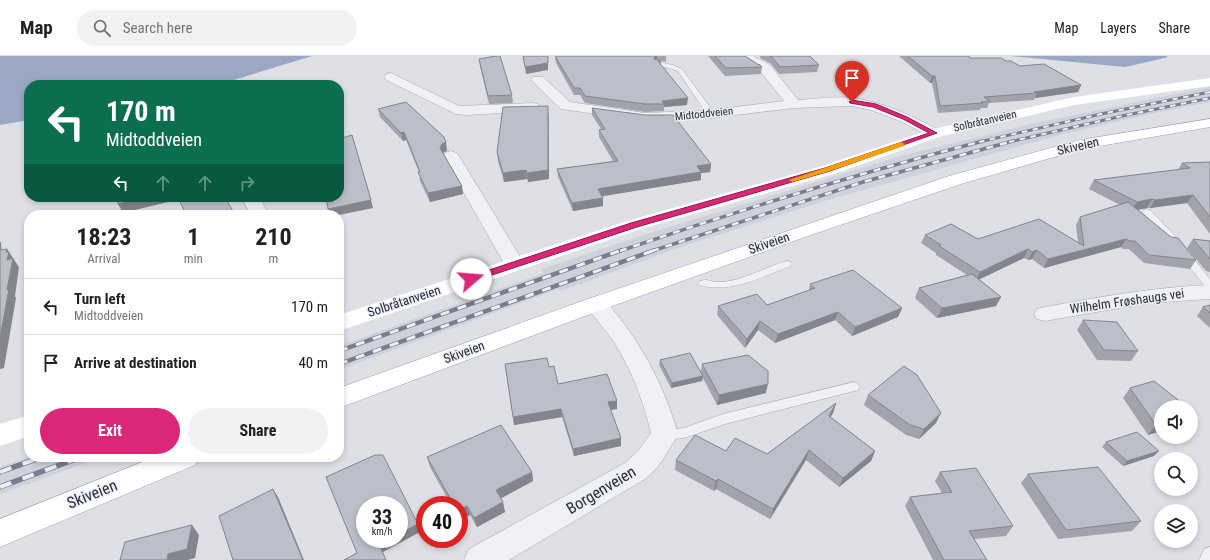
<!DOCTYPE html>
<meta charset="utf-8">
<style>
body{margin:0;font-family:"Roboto Condensed",sans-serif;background:#f2f2f2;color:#202124;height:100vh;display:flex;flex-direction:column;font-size:15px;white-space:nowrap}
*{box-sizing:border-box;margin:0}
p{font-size:13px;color:#757577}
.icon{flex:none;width:22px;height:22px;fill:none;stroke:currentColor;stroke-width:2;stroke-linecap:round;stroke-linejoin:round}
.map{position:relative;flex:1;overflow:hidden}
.side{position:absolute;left:24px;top:154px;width:320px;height:252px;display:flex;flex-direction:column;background:#fff;border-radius:16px;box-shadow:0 2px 6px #0003}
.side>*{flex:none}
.top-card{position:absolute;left:24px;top:24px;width:320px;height:122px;border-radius:16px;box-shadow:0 2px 6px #0003;background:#0b6e4f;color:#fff;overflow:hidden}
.controls{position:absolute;left:1154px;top:344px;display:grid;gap:8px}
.controls a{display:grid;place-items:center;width:44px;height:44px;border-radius:50%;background:#fff;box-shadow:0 2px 6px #0003;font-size:20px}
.speed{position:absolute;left:356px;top:440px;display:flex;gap:8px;font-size:20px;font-weight:700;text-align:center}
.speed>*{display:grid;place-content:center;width:52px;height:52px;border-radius:50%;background:#fff;box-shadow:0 2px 6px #0003;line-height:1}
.speed small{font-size:10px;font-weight:400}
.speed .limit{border:6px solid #d22;background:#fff;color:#111}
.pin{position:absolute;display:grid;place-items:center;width:34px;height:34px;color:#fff;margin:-41px -17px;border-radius:50% 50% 50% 0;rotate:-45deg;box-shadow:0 0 4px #0007}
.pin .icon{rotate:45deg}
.me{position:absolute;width:44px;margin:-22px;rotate:72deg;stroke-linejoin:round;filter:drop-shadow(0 0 3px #0008)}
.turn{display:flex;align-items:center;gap:14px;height:84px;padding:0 16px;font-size:18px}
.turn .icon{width:52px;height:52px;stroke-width:2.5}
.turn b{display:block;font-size:28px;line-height:34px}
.lanes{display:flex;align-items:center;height:38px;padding:0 16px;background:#0003;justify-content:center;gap:20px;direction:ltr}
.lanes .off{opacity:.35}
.eta{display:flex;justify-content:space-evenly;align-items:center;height:68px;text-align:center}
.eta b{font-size:24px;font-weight:700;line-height:28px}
.primary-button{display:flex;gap:8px;margin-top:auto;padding:8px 16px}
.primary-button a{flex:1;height:46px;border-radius:24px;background:#db2777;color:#fff;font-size:16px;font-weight:700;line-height:46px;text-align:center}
.primary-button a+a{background:#f2f2f2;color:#202124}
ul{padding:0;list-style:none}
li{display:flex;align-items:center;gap:12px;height:56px;padding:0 16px;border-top:1px solid #e0e0e0}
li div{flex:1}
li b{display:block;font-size:15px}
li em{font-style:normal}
header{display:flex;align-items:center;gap:24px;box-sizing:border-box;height:56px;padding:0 20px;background:#fff;border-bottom:1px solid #e0e0e0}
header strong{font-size:19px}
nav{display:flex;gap:22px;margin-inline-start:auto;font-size:14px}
.search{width:280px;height:36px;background:#f2f2f2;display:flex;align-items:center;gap:10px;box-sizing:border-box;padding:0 14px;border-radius:22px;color:#757577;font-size:15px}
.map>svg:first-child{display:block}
.built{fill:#d0d2db}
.water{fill:#9ba8c4}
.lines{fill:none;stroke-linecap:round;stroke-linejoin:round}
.lane-casing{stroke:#a7aab3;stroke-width:1}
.street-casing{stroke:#a7aab3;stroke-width:1}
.primary-casing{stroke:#9ea2b1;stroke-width:1}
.lane{fill:#f0f1f5;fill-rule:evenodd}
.street{fill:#f0f1f5;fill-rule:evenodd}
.secondary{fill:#fff;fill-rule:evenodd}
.primary{fill:#fff;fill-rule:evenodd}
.rail-far3-casing{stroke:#797d8f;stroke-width:3}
.rail-far2-casing{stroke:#797d8f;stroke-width:3.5}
.rail-far1-casing{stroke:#797d8f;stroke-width:4.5}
.rail-casing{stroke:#797d8f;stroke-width:5.5}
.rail-far3{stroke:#edeff4;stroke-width:2;stroke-dasharray:5.5;stroke-linecap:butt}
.rail-far2{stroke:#edeff4;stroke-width:2.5;stroke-dasharray:7;stroke-linecap:butt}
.rail-far1{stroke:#edeff4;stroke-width:3;stroke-dasharray:9;stroke-linecap:butt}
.rail{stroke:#edeff4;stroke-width:4;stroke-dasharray:12;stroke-linecap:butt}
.wall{fill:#a2a3ad}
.shaded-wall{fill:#84858d}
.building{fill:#bcbec9;stroke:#84858d}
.route{fill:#db2777;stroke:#8e194d}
.slow{fill:#f59e0b}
.labels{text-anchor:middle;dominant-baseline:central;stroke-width:3;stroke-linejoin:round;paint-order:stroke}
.far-street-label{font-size:11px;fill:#282c3c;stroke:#edeff4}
.street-label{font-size:13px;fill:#282c3c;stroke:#edeff4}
.near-street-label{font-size:16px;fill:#282c3c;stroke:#edeff4}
</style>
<header>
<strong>Map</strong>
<div class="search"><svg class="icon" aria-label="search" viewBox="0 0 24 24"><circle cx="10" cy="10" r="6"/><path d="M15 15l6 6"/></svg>Search here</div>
<nav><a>Map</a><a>Layers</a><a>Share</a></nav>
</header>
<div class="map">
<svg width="1210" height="504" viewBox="0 0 1210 504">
<rect width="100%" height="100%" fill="#dee0e6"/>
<!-- built -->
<path class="built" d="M1210,31V46L1150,58L1060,79L821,146L675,193L561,235L559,233L339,314V290L544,217L541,213L656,175L904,99L1035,67Z
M29,401H102L0,438V411Z"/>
<!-- water -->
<path class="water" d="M0,0H312L234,24L195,29H29V64L0,69Z
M1010,0H1168L1165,2L1125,11Z"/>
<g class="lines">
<defs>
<path id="lane" d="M658,6L673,9L682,13L715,58L714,60H708L678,15L669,12L656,9L655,8Z
M1147,153L1150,154L1176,181L1210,223V233L1206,232L1170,185L1144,158L1142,156L1144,154Z
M787,205L791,206L792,208L791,210C761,221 731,238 699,229L698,227C703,221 711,226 718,226C742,226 764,211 787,205Z
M854,326L858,328L860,331L858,334L725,368L684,382L665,384L660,383L658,379L660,375L684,372L723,358Z
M1210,491V504H1199L1204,493Z"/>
<path id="street" d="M738,0H753L770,9L798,44C816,43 836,40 853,42C884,46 912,60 939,74L942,77L939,80L934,82L929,80L900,65L871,54L852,50L794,52L711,62L645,65L561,53L531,24L533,21H543L570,46L645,57L711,54L784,45L760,15L740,3Z
M391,17L459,50L533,47L538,48L540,51L538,54L533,55L467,59L456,58L386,24L384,21L386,18Z
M451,95L457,97L459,100L525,209L522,213L515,215L508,213L505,209L443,100L445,97Z
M241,141H259L269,159H251Z
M1210,229V243L1148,247L1045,265L1037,263L1034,258L1037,253L1045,251C1100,241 1154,231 1210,229Z
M596,241L604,243C639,283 664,327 678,379L658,411L645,423L509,504H464L469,493L625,407L638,395L651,377C643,344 631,312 612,283C603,271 593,260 585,248L588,243Z"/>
<path id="primary" d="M1210,63V71L1082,93L961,128L805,181L604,253L339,352V332L588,243L949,120L1080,84Z
M155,401H199L195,409L0,491V463Z"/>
</defs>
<!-- lane casing -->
<use href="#lane" class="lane-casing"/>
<!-- street casing -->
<use href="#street" class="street-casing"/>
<!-- primary casing -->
<use href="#primary" class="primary-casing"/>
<!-- lane -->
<use href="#lane" class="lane"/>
<!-- street -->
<use href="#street" class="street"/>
<!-- secondary -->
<path class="secondary" d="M1210,22V30L1074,49L939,81L834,118L641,173L339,275V259L627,165L822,110L929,74L1074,41Z
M29,359V380L0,390V368Z"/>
<!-- primary -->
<use href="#primary" class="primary"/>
<defs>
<path id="rail-far3" d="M979,86L1101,58L1210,36
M1009,86L1122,60L1210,42"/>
<path id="rail-far2" d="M620,195C739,154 860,117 983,85
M652,195L863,126L1013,85"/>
<path id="rail-far1" d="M339,295L622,194
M339,308L655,194"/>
<path id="rail" d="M0,416L42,401
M0,431L81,401"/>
</defs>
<!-- rail-far3 casing -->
<use href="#rail-far3" class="rail-far3-casing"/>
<!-- rail-far2 casing -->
<use href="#rail-far2" class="rail-far2-casing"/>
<!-- rail-far1 casing -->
<use href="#rail-far1" class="rail-far1-casing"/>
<!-- rail casing -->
<use href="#rail" class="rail-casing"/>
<!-- rail-far3 -->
<use href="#rail-far3" class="rail-far3"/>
<!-- rail-far2 -->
<use href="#rail-far2" class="rail-far2"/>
<!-- rail-far1 -->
<use href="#rail-far1" class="rail-far1"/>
<!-- rail -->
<use href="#rail" class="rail"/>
</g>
<!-- wall -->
<path class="wall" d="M555,0H666V6L661,5V9L687,49L664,51V55L645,56L585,47L580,39H574L556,7Z
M708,0H745L762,11L761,18L725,20Z
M760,0H810L819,9L817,16L779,18L771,8L760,2Z
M899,0H969L970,2L1006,5L1020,10L1081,29L1078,36L1035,42L1034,44L989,47L987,52H981L980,54L938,57L932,27H930Z
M479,3L512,39L513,47L489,48L480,10Z
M592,52L711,108L710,116L701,117V124L602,140L603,142V150L573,155L558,121L557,113L613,105L599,81V74L601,73L592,59Z
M378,53L447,95L444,96L443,97L463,138L430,146L420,125L419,116L406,84L403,85L380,61Z
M549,58V123L528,126L527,123L504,126L498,105L497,96Z
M1210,106V178L1187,147L1150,152H1147L1137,154L1196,204L1190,213L1144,207L1129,193H1123L1121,191L1044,212L1032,203L1028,204L1024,202L979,223L1001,241L996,250L937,262L915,242L919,232L967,219L936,199V197L921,187L925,179L978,183L1078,186L1076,169L1080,161L1120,149L1089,133L1094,124L1178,114L1182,107Z
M1193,183L1210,185V216L1206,215L1187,192Z
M810,228L902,252L898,261L852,280L835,264L775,287L758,274L745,292L717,259L718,250L767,249L809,234Z
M1210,249V272L1197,260L1203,251Z
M1083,264L1138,295L1131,305L1097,304L1077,274Z
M660,304L701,316L702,308L766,337L717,349L703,322L702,325L671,332L659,309Z
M505,308L549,311L558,328L617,345V353L610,354L621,390L574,400L562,361L514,369Z
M1130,332L1161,375L1148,379L1123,342Z
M868,339L936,367L919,383L906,379L864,349Z
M836,347L833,357L830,361L875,395L871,405L839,431L806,404L770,463L716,433L714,435L675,414L676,404L726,395L767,398Z
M1106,386L1154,400L1123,410L1102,391Z
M427,401L532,416L533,425L501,442L503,446L505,456L477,471L470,459L459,464V449H451L430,411Z
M940,416L1013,470L1006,480L974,483L987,504H933L905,450L910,441L942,437L935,425Z
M1028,418L1141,465L1132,475L1058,483L1021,427Z"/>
<!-- shaded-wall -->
<path class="shaded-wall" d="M548,0V14L526,18L525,11Z
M654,0H657V5L654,7Z
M932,20H935L932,27H930Z
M1081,29L1078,36L1035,42L1037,37L1034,36Z
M688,42L687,49L664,51V48L662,45Z
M548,50L549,123L528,126L527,117Z
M404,76L406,84L403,85L401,77Z
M446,86L447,95L444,96L442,101L440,92L442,88Z
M711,108L710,116L701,117V124L598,141V133L697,110Z
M526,114L527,123L504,126L503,117Z
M462,130L463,138L430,146L428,137Z
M1193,139L1187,147L1150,152L1155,144Z
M148,141H178L180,143L123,157L118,148Z
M603,142V150L573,155L572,147Z
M1152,143L1147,152L1131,155L1137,146Z
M371,144L373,152L339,159H330L328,153Z
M1126,183L1121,191L1044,212L1048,203Z
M0,185L1,187L2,204L0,201Z
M7,193L19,211L15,240L16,242L4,312L0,313V282L7,234V204L6,196Z
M1028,193L1024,202L976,225L980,216Z
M1037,194L1032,203L1028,204L1032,196Z
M1001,241L996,250L937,262L942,252Z
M902,252L898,261L852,280L855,271Z
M838,256L835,264L775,287L778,278Z
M760,265L758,274L745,292L747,283Z
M703,320L702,325L671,332L672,327Z
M768,328L766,337L717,349L719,339Z
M617,345V353L608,354V346Z
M836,347L833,357L825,370L829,360Z
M561,353L562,361L514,369L513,361Z
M941,357L936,367L919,383L924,373Z
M1195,357L1191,361V358Z
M1161,367V375L1148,379L1156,369Z
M621,382V390L574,400L573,393Z
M809,394L806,404L770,463L773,453Z
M875,395L871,405L839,431L843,422Z
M1159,395L1154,400L1123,410L1127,405Z
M532,416L533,425L498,444L496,434Z
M718,423L716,433L714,435L716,425Z
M273,433L278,441L304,504H303Z
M503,446L505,456L477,471L474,462Z
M467,450L470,459L459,464V454Z
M418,468L420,476L383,496L379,488L389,483H399V478Z
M192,469L199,479L195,502L188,504H167L168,498Z"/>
<!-- building -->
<path class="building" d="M496,0H500L512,39L488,40L479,3Z
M523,0H548V7L525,11Z
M555,0H655L654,3L661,5H658L688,42L662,45L664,48H645L585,40L580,32H574Z
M715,0H745L759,9V8L762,11L726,12Z
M770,0H810L819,9L780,11L772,1Z
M908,0H969L970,2H1001L1006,5H1011L1020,10L1044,8L1081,29L1034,36L1037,37L984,41L990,45L981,46L983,47L940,50L935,20H932Z
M406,46L444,81L446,86L442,88L440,92L462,130L428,137L418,116H420L404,76L401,77L378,53Z
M548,50V114L527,117L526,114L503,117L497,96L503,51Z
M592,52L645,59H673L711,108L697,110L701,116L598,133L603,142L572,147L557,113L618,105L599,74L605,73Z
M352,79L371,144L328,153L326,141H339V83Z
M1210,106V161L1193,139L1155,144L1152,143L1137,146L1094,124L1190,112L1182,107Z
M117,141H148L118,148Z
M178,141H225L235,159H186Z
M1128,146L1171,181L1178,182L1196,204L1149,199L1135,185H1129L1126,183L1048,203L1037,194L1032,196L1028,193L980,216L939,190L941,189L925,179L951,168L978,183L1039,163L1084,190L1080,161Z
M1193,183L1210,185V203Z
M7,193L6,196H9L7,204L13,202L7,234L9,233L0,282V194Z
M853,214L902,252L855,271L838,256L778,278L760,265L747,283L718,250L757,238L767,249L815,232L810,228Z
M972,218L1001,241L942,252L919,232Z
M1210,249V257L1203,251Z
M1083,264L1117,266L1138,295L1104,294Z
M690,297L703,320L672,327L660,304Z
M748,299L768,315V328L719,339L702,308Z
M547,302L549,311L554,310L558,328L607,318L617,345L608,346L621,382L573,393L561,353L513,361L505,308Z
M904,310L917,319L941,357L924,373L910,369L868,339Z
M1154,325L1187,351H1161V367L1156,369L1130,332Z
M836,347L829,360L875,395L843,422L809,394L773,453L718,423L716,425L676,404L695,379L726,395L735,382L767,398Z
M1191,354L1195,357L1191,358Z
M501,369L532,416L496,434L503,446L474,462L467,450L459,454V449H454L427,401Z
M1137,376L1159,395L1127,405L1106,386Z
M375,399H383L418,468L399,478V449H365V483H389L379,488L386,504H344L357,497L326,421Z
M1098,411L1141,465L1066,474L1028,418Z
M976,412L1013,470L969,475L987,504H944L910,441L952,436L940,416Z
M273,433L303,504H233L219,460Z
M192,469L187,493L168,498L167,504H120L125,486Z"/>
<!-- route -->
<path class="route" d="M852,44L876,48L907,61L937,77L830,115L637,171L474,225L471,226L467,223L468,221L631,167L825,112L929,77L903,63L873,51L850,47L849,46Z"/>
<!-- slow -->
<path class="slow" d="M901,86L905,88L904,90L830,115L792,126L789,124Z"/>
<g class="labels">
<!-- far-street labels -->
<g class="far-street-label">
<text transform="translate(704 58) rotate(-6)">Midtoddveien</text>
<text transform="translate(985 65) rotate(-13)">Solbråtanveien</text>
</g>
<!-- street labels -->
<g class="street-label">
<text transform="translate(1078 90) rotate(-13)">Skiveien</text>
<text transform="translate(769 187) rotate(-19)">Skiveien</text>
<text transform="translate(404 245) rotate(-18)">Solbråtanveien</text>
<text transform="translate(1127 245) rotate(-8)">Wilhelm Frøshaugs vei</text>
<text transform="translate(464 296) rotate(-20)">Skiveien</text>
</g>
<!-- near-street labels -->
<g class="near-street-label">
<text transform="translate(601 434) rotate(-31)">Borgenveien</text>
<text transform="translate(92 438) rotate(-22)">Skiveien</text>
</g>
</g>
</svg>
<div class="controls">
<a><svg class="icon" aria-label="sound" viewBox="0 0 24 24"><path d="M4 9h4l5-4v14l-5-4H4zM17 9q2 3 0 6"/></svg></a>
<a><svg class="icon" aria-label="search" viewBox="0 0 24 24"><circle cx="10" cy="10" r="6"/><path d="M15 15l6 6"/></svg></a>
<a><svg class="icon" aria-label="layers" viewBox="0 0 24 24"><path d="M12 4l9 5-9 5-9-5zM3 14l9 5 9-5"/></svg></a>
</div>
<div class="speed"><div>33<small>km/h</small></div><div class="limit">40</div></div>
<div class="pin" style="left:852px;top:46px;background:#d93025"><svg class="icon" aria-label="arrive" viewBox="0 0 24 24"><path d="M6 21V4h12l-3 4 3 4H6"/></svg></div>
<svg class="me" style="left:471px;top:223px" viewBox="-20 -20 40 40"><circle r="19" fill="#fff"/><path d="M0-13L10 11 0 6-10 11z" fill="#db2777"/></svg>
<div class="top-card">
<div class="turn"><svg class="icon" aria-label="left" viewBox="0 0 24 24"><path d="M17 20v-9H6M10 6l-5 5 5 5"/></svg><div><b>170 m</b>Midtoddveien</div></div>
<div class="lanes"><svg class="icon" aria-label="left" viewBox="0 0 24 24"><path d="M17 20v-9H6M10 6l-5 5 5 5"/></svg><svg class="icon off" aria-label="ahead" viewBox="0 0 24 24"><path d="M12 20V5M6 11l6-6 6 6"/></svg><svg class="icon off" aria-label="ahead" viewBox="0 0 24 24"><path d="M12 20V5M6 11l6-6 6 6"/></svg><svg class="icon off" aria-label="right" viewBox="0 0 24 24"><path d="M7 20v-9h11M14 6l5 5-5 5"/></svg></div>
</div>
<section class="side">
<div class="eta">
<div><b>18:23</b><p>Arrival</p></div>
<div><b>1</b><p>min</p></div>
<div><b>210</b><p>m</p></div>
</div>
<ul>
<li><svg class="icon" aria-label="left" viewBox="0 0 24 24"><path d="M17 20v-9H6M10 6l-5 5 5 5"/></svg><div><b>Turn left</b><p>Midtoddveien</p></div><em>170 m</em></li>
<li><svg class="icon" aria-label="arrive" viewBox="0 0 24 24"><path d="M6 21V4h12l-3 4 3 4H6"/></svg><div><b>Arrive at destination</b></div><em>40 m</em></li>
</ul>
<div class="primary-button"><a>Exit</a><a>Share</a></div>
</section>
</div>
